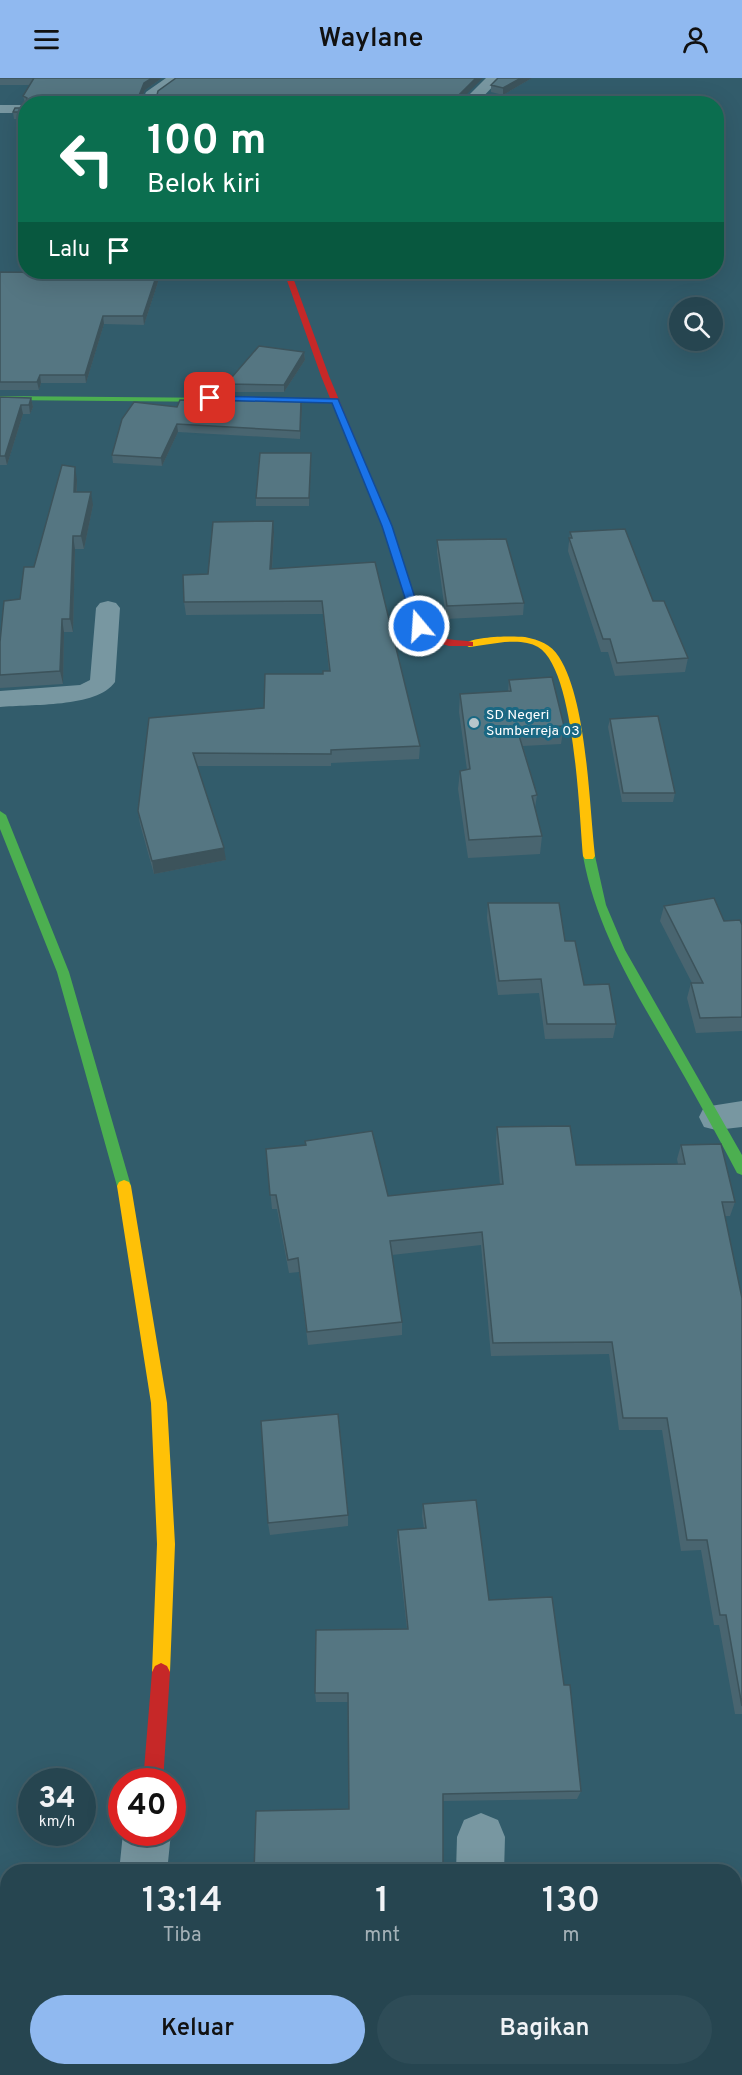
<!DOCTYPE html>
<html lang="id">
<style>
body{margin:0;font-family:Overpass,sans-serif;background:#2e4c57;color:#f1f3f6;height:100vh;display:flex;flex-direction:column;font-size:22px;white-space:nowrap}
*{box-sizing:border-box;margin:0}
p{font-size:20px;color:#a4b1b7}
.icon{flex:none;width:33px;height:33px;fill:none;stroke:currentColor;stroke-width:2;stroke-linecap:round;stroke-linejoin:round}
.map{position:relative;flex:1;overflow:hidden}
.panel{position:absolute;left:0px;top:1786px;width:742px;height:212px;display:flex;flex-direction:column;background:#264550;border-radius:24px 24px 0 0;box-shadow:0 6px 24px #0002,0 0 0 2px #425d67}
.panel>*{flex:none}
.top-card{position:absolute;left:18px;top:18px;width:706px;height:183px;border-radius:24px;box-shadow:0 6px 24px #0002,0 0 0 2px #425d67;background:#0b6e4f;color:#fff;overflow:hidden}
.buttons{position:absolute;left:669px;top:219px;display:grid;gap:12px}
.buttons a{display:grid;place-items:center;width:54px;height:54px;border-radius:50%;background:#264550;box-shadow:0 6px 24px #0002,0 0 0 2px #425d67;font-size:30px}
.speed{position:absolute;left:18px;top:1690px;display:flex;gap:12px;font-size:30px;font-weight:700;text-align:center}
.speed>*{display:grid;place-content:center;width:78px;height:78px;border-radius:50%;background:#264550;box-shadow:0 6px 24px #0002,0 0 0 2px #425d67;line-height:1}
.speed small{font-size:15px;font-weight:400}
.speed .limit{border:9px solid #d22;background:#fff;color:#111}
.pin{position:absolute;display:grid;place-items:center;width:51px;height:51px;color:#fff;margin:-26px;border-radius:12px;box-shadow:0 3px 9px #0006}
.me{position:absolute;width:66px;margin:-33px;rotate:342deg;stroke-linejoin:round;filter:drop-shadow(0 0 4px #0008)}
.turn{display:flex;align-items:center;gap:21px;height:126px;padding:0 30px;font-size:27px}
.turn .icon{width:78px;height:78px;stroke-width:2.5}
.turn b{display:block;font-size:42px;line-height:51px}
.then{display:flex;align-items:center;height:57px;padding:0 30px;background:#0003;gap:12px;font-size:22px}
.eta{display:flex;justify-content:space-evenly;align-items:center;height:102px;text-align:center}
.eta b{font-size:36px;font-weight:600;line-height:42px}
.cta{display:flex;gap:12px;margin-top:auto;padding:12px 30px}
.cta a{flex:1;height:69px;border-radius:36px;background:#90b9f0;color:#111;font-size:24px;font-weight:600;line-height:69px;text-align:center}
.cta a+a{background:#2e4c57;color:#f1f3f6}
header{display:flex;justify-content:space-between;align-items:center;height:78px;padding:0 30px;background:#90b9f0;color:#111;font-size:27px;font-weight:600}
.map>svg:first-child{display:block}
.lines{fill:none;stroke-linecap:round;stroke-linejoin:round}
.street{fill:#7897a1;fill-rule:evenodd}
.fast{fill:#4caf50;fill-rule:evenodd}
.slow{fill:#ffc107;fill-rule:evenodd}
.jam{fill:#c62828;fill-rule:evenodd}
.wall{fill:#496570}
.shaded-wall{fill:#3c535b}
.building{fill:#557682;stroke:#3c535b;stroke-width:1.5}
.route{fill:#1a73e8;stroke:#114b97;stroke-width:1.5}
.poi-dot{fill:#b7c6cb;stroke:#1a6883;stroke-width:2}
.labels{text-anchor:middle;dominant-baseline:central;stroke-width:6;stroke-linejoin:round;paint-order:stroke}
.far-poi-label{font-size:14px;fill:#fff;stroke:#1a6883;text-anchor:start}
</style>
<header><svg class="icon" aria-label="menu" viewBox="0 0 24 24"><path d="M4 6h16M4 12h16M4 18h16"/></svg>Waylane<svg class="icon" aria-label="person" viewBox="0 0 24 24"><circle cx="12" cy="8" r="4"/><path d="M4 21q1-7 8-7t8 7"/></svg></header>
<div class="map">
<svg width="742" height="1997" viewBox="0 0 742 1997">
<rect width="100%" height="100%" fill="#325c6b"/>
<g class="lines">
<!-- street -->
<path class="street" d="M166,0H182L157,19L155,26H141L146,14Z
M486,0H501L476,26H460Z
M0,27H26V35H0Z
M108,523L116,525L120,530L115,604C97,630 30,626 0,629V613L80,607L90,602L96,530L100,525Z
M742,1023V1049L716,1052L704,1049L699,1039L704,1029Z
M481,1735L498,1742L505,1759L504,1794H456L457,1759L464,1742Z
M123,1755H171L167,1794H119Z
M87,1990H139L138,1997H86Z
M449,1990H501V1997H449Z"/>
<!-- fast -->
<path class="fast" d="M0,318L335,321L339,323L335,325L0,322Z
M0,733L6,737L69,894L131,1108L129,1112L124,1114L119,1112L117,1108L57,894L0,751Z
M589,774L595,778L606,827L625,872L742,1077V1097L737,1095C715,1053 692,1011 668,970C632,908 596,849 583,778Z"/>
<!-- slow -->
<path class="slow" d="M525,559C539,562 551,566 559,579C587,623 589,725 595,778L593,781H585L583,778C579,736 575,591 538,569C520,558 489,567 469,569L464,566C476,558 510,558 525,559Z
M124,1102L129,1104L131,1108L167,1325L175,1466L170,1594L167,1600L161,1603L155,1600L152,1594L157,1466L151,1325L117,1108L119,1104Z"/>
<!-- jam -->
<path class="jam" d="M284,194H291L329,298L392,448L424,547C443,565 449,560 473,564V568H449L428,562L414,548L382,448L321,298Z
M161,1585L167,1588L170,1594L163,1704H143L152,1594L155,1588Z"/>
</g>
<!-- wall -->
<path class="wall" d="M0,0H162L145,12L142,20L156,21L461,22V26H26L25,25L23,18L30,7H0Z
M532,0L503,17L491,14V7Z
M26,30V52L18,51L17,44L18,41H14L13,34Z
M0,194L158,204L144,247L104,246L86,305H41L39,312H0Z
M304,274L305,282L284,314H227L226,306Z
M0,319L31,320L33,329L30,336H23L7,387H0Z
M177,329L302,331L300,361L178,354L162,388L113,385L112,377Z
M311,375L309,428H256V420Z
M77,402V414L93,427L84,471H75L73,554H64L63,606L0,610V564L34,489Z
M570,454L653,523L688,580L685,594L615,598L608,574H601L568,473Z
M274,455L272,491L375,484L420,668L419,681L331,685V688H197L226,782L154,796L140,746L138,733L149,640L264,630L329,593L323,536L186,537L184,524L208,496Z
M437,462L524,525L523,537L446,541L437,474Z
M509,602L564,648L561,666L523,668L537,717L535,730L542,758L540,776L468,780L458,711L460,693L467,692L459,634L460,616L508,614Z
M610,641L675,715L673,724H622L608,649Z
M488,825L565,863L584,907L616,946L613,960L545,961L539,915L498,917L487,840Z
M664,828L724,843L742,847V953L696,955L687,920L691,905H692L660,843Z
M497,1049L576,1087L678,1086L677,1081L681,1067L735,1124L730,1138H725L742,1220V1636H735L719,1547H714L701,1472L681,1473L662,1352H619L609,1276L491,1278L481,1167L392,1177L402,1244V1257L308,1267L299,1194L289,1195L277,1131H272L266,1071L306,1067L305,1063L388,1118L500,1106L496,1064Z
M423,1426L489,1522L564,1607L581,1713L577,1721L443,1723L349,1731L348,1624H316L315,1615L407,1551L397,1463L398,1452L424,1450L422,1438Z
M348,1437V1448L270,1457L268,1445Z"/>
<!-- shaded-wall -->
<path class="shaded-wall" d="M152,0H162L145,12L139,26L138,20L144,5Z
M476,0H483L461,22V26H455L459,17Z
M521,0H532L503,17V10Z
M157,196L158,204L144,247L143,238Z
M103,238L104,246L86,305L85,297Z
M304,274L305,282L284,314V307Z
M40,297L41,305L39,312L37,304Z
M31,320L33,329L30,336L29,327Z
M301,323L302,331L300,361V353Z
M21,327L23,336L7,387L5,378Z
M177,346L178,354L162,388L161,380Z
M311,375V383L309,428V420Z
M75,389L77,402L76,427L74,414Z
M91,414L93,427L84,471L81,458Z
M273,443L274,455L271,504L270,491Z
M73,458L75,471L73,554L70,541Z
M62,541L64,554L63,606L60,593Z
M224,770L226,782L154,796L152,783Z"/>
<!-- building -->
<path class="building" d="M0,0H152L144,5L138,20L156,21L158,13L176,0H476L459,17L461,21L455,26H27V20L23,18L34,0Z
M498,0H521L503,10L491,7Z
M15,30H26V44H17L22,34H13Z
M0,194L157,196L143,238H103L85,297H40L37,304H0Z
M259,268L304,274L284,307L226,306Z
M0,319L31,320L29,327H21L5,378H0Z
M180,322L301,323L300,353L177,346L161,380L112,377L122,341L134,324L177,329Z
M260,375H311L309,420H256Z
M62,387L75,389L74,414H91L81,458H73L70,541H62L60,593L0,597V564L4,523L20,521L24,489H34Z
M273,443L270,491L375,484L420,668L331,672V676L193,675L224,770L152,783L138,733L149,640L264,630L265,596H323V593H330L322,523L184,524L183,497L208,496L213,444Z
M625,451L653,523H664L688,580L617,585L610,561H603L569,460H572L570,454Z
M506,461L524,525L447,528L437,462Z
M552,599L564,648L517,651L537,717L532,718L542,758L469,762L460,693L470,691L460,616L511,613L509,602Z
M658,638L675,715H623L610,641Z
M714,820L724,843L740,842L742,847V939L700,940L691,905H703L664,828Z
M488,825H559L565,863H575L584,907L609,906L616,946H547L541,901L499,903Z
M570,1048L576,1087L685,1086L681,1067L721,1066L735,1124H722L742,1220V1628L726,1537H720L707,1462H687L667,1340H623L612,1264L493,1265L482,1154L390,1163L402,1244L307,1254L298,1180L288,1182L276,1117H270L266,1071L306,1067L305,1063L372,1053L388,1118L503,1106L497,1049Z
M338,1336L348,1437L268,1445L261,1343Z
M476,1422L489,1522L552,1519L564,1607H570L581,1713L443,1716V1794H254L256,1733L349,1731L348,1615H315L316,1552L408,1551L398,1452L426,1450L423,1426Z"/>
<!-- route -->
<path class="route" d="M207,318L338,321L392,448L424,548L423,550L414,548L382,448L332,325L210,322H207Z"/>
<!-- markers -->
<circle class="poi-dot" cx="474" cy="645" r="6"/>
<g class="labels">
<!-- far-poi labels -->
<g class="far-poi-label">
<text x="486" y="637">SD Negeri<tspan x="486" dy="16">Sumberreja 03</tspan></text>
</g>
</g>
</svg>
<div class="buttons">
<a><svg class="icon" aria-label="search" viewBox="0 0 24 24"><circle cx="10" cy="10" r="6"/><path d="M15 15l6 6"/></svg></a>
</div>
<div class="speed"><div>34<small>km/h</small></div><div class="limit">40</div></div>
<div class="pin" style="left:210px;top:320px;background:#d93025"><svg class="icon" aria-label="arrive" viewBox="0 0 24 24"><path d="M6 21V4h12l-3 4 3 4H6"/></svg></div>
<svg class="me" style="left:419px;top:548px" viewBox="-20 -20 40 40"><circle r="17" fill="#1a73e8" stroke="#fff" stroke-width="3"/><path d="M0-11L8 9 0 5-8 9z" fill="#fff"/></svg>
<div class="top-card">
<div class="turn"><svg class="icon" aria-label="left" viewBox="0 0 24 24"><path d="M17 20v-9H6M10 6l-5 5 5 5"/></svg><div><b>100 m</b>Belok kiri</div></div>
<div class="then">Lalu<svg class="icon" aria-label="arrive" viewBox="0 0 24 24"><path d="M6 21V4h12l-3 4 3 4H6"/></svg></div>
</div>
<section class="panel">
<div class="eta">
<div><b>13:14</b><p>Tiba</p></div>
<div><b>1</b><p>mnt</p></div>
<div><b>130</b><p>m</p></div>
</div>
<div class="cta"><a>Keluar</a><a>Bagikan</a></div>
</section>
</div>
